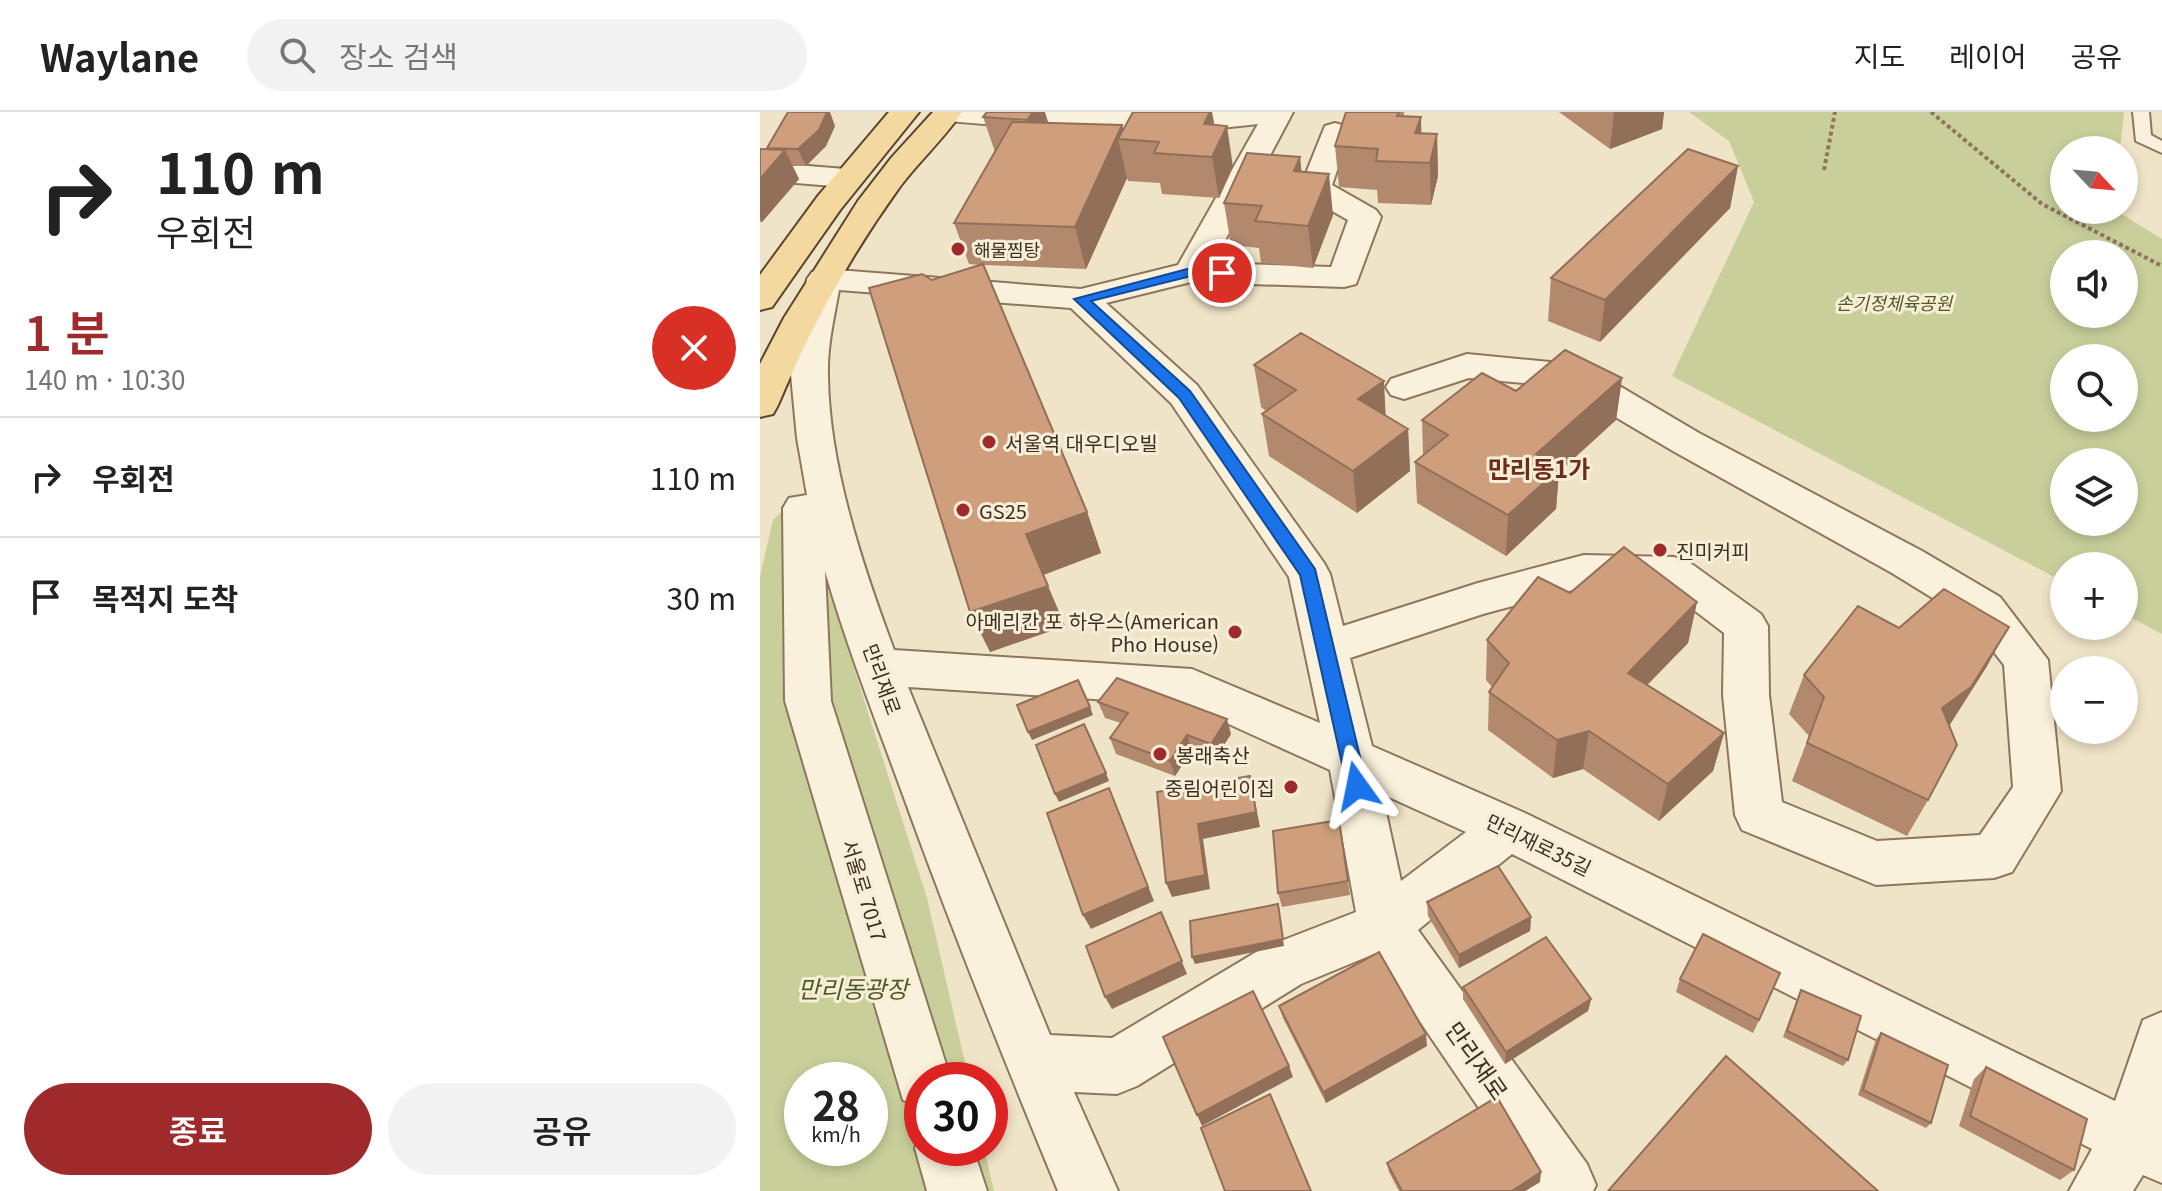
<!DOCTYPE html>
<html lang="ko">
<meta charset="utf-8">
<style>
body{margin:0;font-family:Georgia,"Noto Sans KR",serif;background:#f2f2f2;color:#222;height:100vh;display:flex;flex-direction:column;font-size:30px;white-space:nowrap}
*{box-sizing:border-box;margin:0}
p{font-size:26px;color:#767676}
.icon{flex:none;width:44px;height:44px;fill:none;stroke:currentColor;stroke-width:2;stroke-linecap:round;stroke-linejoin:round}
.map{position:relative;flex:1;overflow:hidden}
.side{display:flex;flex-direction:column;background:#fff;width:760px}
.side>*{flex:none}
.hud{background:#fff;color:#222;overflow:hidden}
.needle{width:52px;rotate:116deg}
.buttons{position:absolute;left:1290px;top:24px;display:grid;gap:16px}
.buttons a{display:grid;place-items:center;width:88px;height:88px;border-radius:50%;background:#fff;box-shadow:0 4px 12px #0003;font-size:40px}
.speed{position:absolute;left:24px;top:950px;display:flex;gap:16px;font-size:40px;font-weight:700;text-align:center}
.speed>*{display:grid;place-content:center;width:104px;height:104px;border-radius:50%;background:#fff;box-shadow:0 4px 12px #0003;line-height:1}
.speed small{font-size:20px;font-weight:400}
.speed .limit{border:12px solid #d22;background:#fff;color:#111}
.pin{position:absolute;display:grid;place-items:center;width:68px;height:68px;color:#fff;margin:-34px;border:4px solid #fff;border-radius:50%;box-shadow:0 2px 8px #0007}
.me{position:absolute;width:88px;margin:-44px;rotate:348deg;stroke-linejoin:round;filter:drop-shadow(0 0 6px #0008)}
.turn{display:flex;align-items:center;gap:28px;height:168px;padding:0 24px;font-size:36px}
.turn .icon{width:104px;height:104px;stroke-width:2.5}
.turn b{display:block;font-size:56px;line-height:68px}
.round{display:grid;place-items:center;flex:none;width:84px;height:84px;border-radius:42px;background:#f2f2f2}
.headline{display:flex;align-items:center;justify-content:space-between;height:136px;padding:0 24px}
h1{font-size:48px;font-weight:600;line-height:60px;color:#9e2a2b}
.button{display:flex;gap:16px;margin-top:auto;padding:16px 24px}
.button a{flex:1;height:92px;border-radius:48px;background:#9e2a2b;color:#fff;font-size:32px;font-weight:600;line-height:92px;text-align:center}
.button a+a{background:#f2f2f2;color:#222}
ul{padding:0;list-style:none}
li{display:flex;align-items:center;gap:24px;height:120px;padding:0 24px;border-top:2px solid #e0e0e0}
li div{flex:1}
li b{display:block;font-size:30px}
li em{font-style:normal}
header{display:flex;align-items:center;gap:48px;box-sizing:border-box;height:112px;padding:0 40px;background:#fff;border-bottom:2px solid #e0e0e0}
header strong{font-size:38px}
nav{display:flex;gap:44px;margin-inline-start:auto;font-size:28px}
.search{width:560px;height:72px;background:#f2f2f2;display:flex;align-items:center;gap:20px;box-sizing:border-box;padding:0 28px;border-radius:44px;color:#767676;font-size:30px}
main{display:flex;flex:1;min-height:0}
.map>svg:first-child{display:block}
.green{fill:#c9cf9b;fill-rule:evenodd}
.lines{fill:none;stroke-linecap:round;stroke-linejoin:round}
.lane-casing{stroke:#8d765c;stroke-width:4}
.street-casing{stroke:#8d765c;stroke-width:4}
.primary-casing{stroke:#5b4430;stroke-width:4}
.path{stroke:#8d765c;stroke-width:4;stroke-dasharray:4 3;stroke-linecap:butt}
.lane{fill:#faf1dc;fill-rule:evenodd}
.street{fill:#faf1dc;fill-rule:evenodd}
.primary{fill:#f3d9a0;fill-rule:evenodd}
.wall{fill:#b2896c}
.shaded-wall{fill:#916f58}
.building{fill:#cf9f7d;stroke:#916f58;stroke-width:2}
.route{fill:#1a73e8;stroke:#114b97;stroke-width:2}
.poi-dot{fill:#9e2a2b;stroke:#f7eed8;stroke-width:3}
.labels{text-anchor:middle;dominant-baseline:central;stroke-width:6;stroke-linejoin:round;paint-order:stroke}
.far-poi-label{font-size:18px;fill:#3d2e20;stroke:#f7eed8;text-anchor:start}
.far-park-label{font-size:18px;font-style:italic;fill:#4d5a26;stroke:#f7eed8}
.poi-label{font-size:20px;fill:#3d2e20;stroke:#f7eed8;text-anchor:start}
.street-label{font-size:20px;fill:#3d2e20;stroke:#f7eed8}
.quarter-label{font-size:24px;font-weight:bold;fill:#6b2e1e;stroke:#f7eed8}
.near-park-label{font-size:24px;font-style:italic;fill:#4d5a26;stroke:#f7eed8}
.near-street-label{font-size:24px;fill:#3d2e20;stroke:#f7eed8}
</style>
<header>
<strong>Waylane</strong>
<div class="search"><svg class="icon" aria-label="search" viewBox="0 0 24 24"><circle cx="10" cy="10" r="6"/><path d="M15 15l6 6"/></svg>장소 검색</div>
<nav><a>지도</a><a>레이어</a><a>공유</a></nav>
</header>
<main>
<section class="side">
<div class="hud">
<div class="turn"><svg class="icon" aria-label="right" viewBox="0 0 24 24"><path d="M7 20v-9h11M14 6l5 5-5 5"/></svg><div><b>110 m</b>우회전</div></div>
</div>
<div class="headline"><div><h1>1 분</h1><p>140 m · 10:30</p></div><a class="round" style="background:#d93025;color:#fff"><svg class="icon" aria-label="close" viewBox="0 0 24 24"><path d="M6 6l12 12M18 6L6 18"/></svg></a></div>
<ul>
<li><svg class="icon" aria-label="right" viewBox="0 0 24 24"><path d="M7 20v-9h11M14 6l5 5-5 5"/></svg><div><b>우회전</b></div><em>110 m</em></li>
<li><svg class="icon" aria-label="arrive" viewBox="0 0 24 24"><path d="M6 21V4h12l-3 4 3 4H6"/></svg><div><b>목적지 도착</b></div><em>30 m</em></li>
</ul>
<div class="button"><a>종료</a><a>공유</a></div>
</section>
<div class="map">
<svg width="1402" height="1079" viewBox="0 0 1402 1079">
<rect width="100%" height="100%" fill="#f0e4c8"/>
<!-- green -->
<path class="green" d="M929,0H1364L1360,38H1304V57L1296,60L1304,66V98H1355L1402,127V522L1364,502V454H1304V470L912,264L994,90L969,29ZM1304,142H1364V202H1304ZM1304,246H1364V306H1304ZM1304,350H1364V410H1304Z
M25,396L70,442L86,531L167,786L209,968H162V1036H224L234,1079H0V464L13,408ZM42,968H110V1036H42Z"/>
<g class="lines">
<defs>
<path id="lane" d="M1373,0H1389L1391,23L1402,29V41L1376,29Z"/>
<path id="street" d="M174,0H533L453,151L571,155L588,108L544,83L540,76L565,14L575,11L585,14L590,20L572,73L616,98L621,105L596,172L584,175L431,170L346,191L437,273L564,451L570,462L583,514L718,471L824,443L914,445L929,450L1001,502L1008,514L1009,583L1022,690L1117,729L1220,723L1253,675L1244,553L1210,509L1132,461L913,339L830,290L785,273L709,266L644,287L631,283L626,275L631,267L707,242L790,250L856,272L939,321L1162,439L1240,485L1288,548L1301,679L1252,760L1234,766L1116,773L982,718L975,703L963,583L964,521L905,476L824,475L723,502L590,546L612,634L765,701L1355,989L1383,908L1402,900V1071L1383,1063L1373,1079H1309L1332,1037L752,742L658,818L827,1052L836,1073L833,1079H766L770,1071L614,842L541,872L377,974L357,982L314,980L358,1079H298C244,948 192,818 143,683C116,609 87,535 65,459L71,589L191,968H162V996L143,988L25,589L23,396L29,386L47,383L37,326L31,263L47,167L52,160L64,157L321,177L418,153L498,12C395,25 291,18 188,9L178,6ZM79,178L311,196L411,291L529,465L560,611L432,557L134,538C103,455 69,354 68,264C67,235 74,206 79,178ZM148,575L427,593L570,658L596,800L503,836L352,926L290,923ZM622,682L706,720L641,769Z
M0,50L85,57L96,60L100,66L96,72L85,75L0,68Z
M162,1019V1036H213L227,1079H167L155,1036Z"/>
<path id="primary" d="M129,0H159L80,98L12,195L0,198V163L58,84Z
M173,0H202C184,27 158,50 139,76C90,144 50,216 18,293L13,302L0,305V252L24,206L98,89L132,45Z"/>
</defs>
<!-- lane casing -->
<use href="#lane" class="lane-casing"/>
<!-- street casing -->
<use href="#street" class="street-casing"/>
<!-- primary casing -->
<use href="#primary" class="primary-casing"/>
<!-- path -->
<path class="path" d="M1171,0L1282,92L1402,154
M1064,58L1075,0"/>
<!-- lane -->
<use href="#lane" class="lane"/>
<!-- street -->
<use href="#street" class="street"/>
<!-- primary -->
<use href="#primary" class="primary"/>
</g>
<!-- wall -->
<path class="wall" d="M586,0H644V4L662,22H677L678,64L671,93L618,91L617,78L579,75L575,34Z
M799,0H904L902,17L850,37Z
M223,5L288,11L362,13L363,18L455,13L473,55L459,86L402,82L400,71L368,69L367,66L326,157L223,153L327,400L341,441L283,463L305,514L230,540L221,153L209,152L194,111L235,40Z
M75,14L66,34L46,54H32L39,67L2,110H0V37H8Z
M540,45L541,59L573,103L553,156L501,151L499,136L471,133L464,91Z
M978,54L970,96L840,230L788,209L791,166Z
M494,253L626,304L648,317L650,359L597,401L509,344L502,302L506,299L501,295Z
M862,266L856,308L799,360L796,397L746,444L657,391L655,350L663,343L662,308L756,279Z
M810,481L937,490L928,531L887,573L964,621L953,659L899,709L823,657L793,666L728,618L729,580L732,575L726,568L727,528Z
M1139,516L1227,554L1189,614L1168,688L1147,724L1032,669L1049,624L1029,602L1044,563Z
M338,590L471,622L455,647L432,638L415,664L356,642L350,626L361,611L345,606Z
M579,708L590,783L522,795L518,781Z
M667,790L771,805L770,819L699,856L668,804Z
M920,867L999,908L993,921L916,880Z
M703,875L831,887L828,899L745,952L703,887Z
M1041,878L1088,948L1083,954L1023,925L1038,884Z
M519,894L667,934L566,991L523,906Z
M1121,921L1171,1011L1166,1016L1098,983L1116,927Z
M1226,955L1314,1058L1300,1068L1199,1014L1214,967Z
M627,1051L780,1070L765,1079H639L629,1060Z"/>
<!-- shaded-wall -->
<path class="shaded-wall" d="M67,0H70L75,14L66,34L46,54L38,37Z
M273,0H285L292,23L277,44L267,8Z
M450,0H452L458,32L467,14L473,55L459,86L452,45L444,12Z
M854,0H904L902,17L850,37Z
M661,5L662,46L655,21Z
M362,13L366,28L358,27L367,66L326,157L315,115Z
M677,22L678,64L671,93L670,51Z
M25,38L39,67L2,110L0,106V67Z
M540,45L544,87L534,59Z
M978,54L970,96L840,230L845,188Z
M569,62L573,103L553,156L548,114Z
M862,266L856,308L799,360L796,397L746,444L748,403L776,342Z
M624,269L626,311L598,287Z
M648,317L650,359L597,401L593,359Z
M327,400L341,441L283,463L266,422Z
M288,474L305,514L230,540L210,500Z
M937,490L928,531L861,600L868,561Z
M1249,515L1227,554L1189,614L1182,596Z
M330,595L333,603L272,628L268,620Z
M467,607L471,622L455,647L451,632Z
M829,619L823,657L793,666L797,628Z
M964,621L953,659L899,709L908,672Z
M427,623L432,638L415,664L410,649Z
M346,661L349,669L299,690L295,682Z
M490,664L500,715L443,727L450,777L412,785L406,771L438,712Z
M349,676L394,789L331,817L323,803Z
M518,792L524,834L435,852L432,845Z
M401,800L427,862L352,897L345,885Z
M771,805L770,819L699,856V843Z
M831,887L828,899L745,952L746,940Z
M666,922L667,934L566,991L563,980Z
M529,954L533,965L442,1014L437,1003Z
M781,1060L780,1070L765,1079H752Z"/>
<!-- building -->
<path class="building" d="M28,0H67L59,18L38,37L7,36Z
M227,0H273L267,8L223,5Z
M373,0H450L444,12L467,14L452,45L394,41L399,30L358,27Z
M586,0H639L637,4L661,5L655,21L677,22L670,51L616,49L618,37L575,34Z
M252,10L362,13L315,115L194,111Z
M0,37L25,38L0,67Z
M928,37L978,54L845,188L791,166Z
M487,41L540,45L534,59L569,62L548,114L495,109L502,94L464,91Z
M223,152L327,400L266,422L288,474L210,500L109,176L162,162L172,168Z
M541,221L624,269L598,287L648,317L593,359L502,302L536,278L494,253Z
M805,238L862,266L776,342L800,356L748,403L655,350L688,323L662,308L722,261L756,279Z
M864,435L937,490L868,561L964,621L908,672L829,619L797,628L729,580L749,551L727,528L778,465L810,481Z
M1184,477L1249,515L1211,575L1182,596L1197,633L1168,688L1047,631L1064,585L1044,563L1098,494L1139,516Z
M357,566L467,607L451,632L427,623L410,649L350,626L368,601L338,590Z
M318,568L330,595L268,620L257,593Z
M324,612L346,661L295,682L276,633Z
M490,664L496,700L438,712L445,763L406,771L397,680Z
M349,676L388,775L323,803L287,701Z
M579,708L588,769L518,781L513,719Z
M738,754L771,805L699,843L667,790Z
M518,792L523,827L432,845L430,809Z
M401,800L422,849L345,885L326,834Z
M943,822L1020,861L999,908L920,867Z
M786,825L831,887L746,940L703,875Z
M619,840L666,922L563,980L519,894Z
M1041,878L1101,904L1088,948L1027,919Z
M493,879L529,954L437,1003L403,925Z
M1121,921L1188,953L1171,1011L1103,978Z
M966,944L1118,1079H848Z
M1226,955L1327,1007L1314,1058L1210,1004Z
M510,982L551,1079H465L441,1016Z
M737,985L781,1060L752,1079H642L627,1051Z"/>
<!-- route -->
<path class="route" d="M431,156L462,157L469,161L462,165L431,164L331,189L430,279L555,457L607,674L604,680L597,682L590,680L587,674L540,463L419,286L314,187Z"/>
<!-- markers -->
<g class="poi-dot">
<circle cx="198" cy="137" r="8"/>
<circle cx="229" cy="330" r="8"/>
<circle cx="203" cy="398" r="8"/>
<circle cx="900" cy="438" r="8"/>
<circle cx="475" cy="520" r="8"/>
<circle cx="400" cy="642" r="8"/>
<circle cx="531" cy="675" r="8"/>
</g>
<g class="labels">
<!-- far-poi labels -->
<g class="far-poi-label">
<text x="214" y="137">해물찜탕</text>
</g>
<!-- far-park labels -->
<g class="far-park-label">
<text x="1134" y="190">손기정체육공원</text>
</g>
<!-- poi labels -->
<g class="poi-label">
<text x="245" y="330">서울역 대우디오빌</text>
<text x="219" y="398">GS25</text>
<text x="916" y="438">진미커피</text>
<text x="459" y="508" text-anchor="end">아메리칸 포 하우스(American<tspan x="459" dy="23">Pho House)</tspan></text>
<text x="416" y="642">봉래축산</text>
<text x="515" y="675" text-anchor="end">중림어린이집</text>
</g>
<!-- street labels -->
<g class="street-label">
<text transform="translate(123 567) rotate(70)">만리재로</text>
<text transform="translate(779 732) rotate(26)">만리재로35길</text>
<text transform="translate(105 778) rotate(73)">서울로 7017</text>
</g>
<!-- quarter labels -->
<g class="quarter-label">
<text x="779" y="355">만리동1가</text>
</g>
<!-- near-park labels -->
<g class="near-park-label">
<text x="93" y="875">만리동광장</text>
</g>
<!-- near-street labels -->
<g class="near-street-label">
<text transform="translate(718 948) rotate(55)">만리재로</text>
</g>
</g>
</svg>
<div class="buttons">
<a><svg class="needle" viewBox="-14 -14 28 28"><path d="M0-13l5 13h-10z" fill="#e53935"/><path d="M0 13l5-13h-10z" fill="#767676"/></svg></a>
<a><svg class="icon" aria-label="sound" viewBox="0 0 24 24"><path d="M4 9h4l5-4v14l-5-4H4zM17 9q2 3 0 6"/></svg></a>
<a><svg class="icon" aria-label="search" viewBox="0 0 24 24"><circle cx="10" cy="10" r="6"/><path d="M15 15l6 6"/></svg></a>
<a><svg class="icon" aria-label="layers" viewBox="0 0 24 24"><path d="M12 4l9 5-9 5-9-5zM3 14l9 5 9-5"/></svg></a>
<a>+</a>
<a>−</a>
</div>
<div class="speed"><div>28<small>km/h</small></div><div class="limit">30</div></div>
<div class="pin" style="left:462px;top:161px;background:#d93025"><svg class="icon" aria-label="arrive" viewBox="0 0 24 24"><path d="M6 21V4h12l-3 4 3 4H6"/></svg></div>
<svg class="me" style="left:597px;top:674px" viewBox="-20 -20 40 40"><path d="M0-17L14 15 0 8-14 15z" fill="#1a73e8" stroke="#fff" stroke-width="4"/></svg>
</div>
</main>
